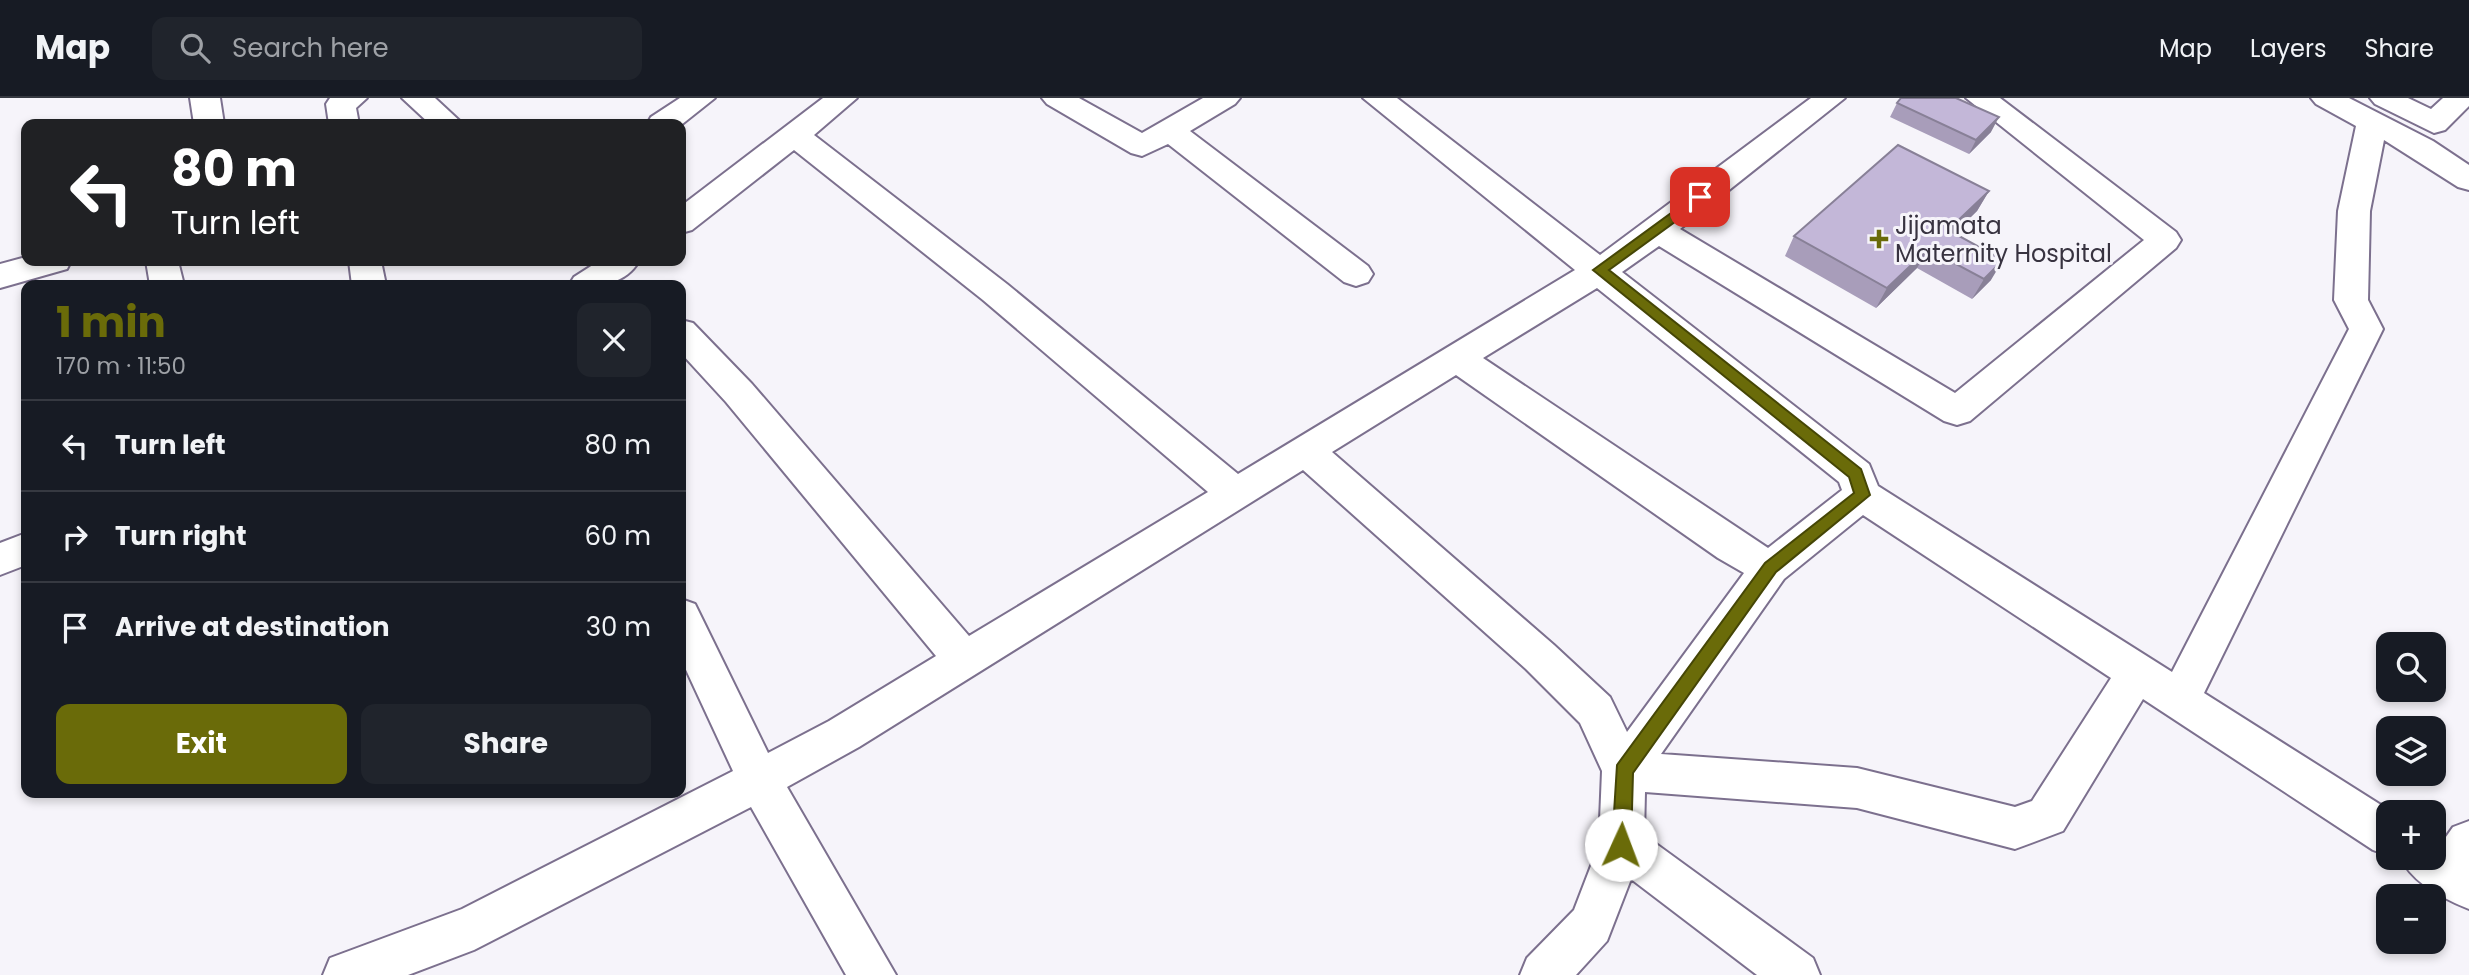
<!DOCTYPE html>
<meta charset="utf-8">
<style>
body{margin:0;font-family:Poppins,sans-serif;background:#20242c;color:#f1f3f6;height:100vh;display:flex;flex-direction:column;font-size:26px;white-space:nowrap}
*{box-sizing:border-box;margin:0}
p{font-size:23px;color:#9ea1a6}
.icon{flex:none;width:38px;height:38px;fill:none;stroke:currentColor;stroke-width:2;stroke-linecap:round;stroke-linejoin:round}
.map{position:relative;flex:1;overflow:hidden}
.sheet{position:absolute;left:21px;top:182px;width:665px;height:518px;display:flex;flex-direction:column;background:#171b24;border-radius:14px;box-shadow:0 4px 10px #0003}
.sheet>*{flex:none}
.hud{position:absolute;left:21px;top:21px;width:665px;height:147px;border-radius:14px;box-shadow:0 4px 10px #0003;background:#202124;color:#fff;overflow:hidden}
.fabs{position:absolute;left:2376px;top:534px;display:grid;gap:14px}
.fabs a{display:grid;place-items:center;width:70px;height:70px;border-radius:14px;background:#171b24;box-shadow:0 4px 10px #0003;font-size:35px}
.pin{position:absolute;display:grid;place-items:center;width:60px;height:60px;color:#fff;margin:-30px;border-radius:14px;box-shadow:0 4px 10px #0006}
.me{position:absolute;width:77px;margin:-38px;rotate:2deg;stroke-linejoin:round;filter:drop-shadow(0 0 5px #0008)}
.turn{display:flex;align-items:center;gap:24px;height:147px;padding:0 35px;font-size:32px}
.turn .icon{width:91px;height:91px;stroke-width:2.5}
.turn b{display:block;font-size:49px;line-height:60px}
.round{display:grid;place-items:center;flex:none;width:74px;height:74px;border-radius:14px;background:#20242c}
.summary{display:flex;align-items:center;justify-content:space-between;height:119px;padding:0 35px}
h1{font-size:42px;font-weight:700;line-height:52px;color:#6a6b09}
.primary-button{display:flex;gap:14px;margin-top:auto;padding:14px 35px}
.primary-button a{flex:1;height:80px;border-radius:14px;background:#6a6b09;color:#fff;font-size:28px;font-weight:700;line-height:80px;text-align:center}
.primary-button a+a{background:#20242c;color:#f1f3f6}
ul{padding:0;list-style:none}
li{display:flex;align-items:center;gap:21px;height:91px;padding:0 35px;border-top:2px solid #363941}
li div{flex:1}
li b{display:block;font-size:26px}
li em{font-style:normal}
header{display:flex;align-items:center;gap:42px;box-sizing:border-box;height:98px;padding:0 35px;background:#171b24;border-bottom:2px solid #363941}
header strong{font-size:33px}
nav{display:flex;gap:38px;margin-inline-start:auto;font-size:24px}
.search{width:490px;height:63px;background:#20242c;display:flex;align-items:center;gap:18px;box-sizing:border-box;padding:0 24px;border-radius:14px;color:#9ea1a6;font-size:26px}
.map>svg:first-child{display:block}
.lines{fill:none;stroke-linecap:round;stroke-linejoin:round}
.minor-casing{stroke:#7c708e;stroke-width:4}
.minor{fill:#fff;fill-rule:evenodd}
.wall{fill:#a89dba}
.shaded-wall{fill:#888097}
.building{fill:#c3b7d8;stroke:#888097;stroke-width:2}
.route{fill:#6a6b09;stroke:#454606;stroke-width:2}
.poi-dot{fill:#6a6b09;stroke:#f6f4fa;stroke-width:2.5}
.labels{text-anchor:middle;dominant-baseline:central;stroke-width:6;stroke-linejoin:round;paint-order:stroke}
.poi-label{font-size:24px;fill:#383340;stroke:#f6f4fa;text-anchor:start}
</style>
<header>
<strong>Map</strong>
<div class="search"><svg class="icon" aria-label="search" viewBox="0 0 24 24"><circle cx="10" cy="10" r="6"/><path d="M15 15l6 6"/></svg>Search here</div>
<nav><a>Map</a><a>Layers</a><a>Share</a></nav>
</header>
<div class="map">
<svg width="2469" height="877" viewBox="0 0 2469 877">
<rect width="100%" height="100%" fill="#f6f4fa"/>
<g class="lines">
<defs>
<path id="minor" d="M190,0H220L224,26H194Z
M330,0H367L356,10L359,26H329L326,6Z
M402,0H435L463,26H430Z
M680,0H715L681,27L647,26L651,19Z
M823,0H857L814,37L1007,186L1238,376L1575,172L1363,0H1397L1600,157L1811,0H1845L1680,131L1955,295L2144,142L1966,0H2000L2176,134L2181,142L2176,150L1970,323L1957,327L1944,323L1659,148L1622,174L1869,366L1878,388L2172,574L2349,231L2334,202L2338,113L2356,28L2316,6L2311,0H2349L2433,43L2469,67V92L2458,89L2384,42L2370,113L2368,202L2383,231L2204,595L2392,714H2389V758L2373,752L2143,601L2063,733L2015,751L1857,710L1645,694L1644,737L1813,860L1820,877H1757L1631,781L1607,843L1576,877H1520L1527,860L1574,812L1599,747L1602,673L1580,625L1526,571L1303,372L859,649L787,689L896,877H846L751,709L474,852L408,877H323L330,860L462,811L733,673L681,561V501L695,506L768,655L829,623L936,558L726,304L681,255V222L693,225L752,286L969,538L1208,394L983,202L794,52L692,132L681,135V108ZM1597,190L1839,384L1842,392L1768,450L1483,260ZM1456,277L1718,460L1744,475L1627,634L1610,599L1554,547L1332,354ZM1863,417L2111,580L2032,703L2015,709L1857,670L1661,656L1784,481Z
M1042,0H1079L1142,35L1203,0H1240L1235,6L1190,33L1368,168L1373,176L1368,184L1356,188L1344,184L1168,46L1142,58L1131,55L1047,6Z
M2370,0H2408L2431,11L2443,0H2469V8L2445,32L2434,35L2375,6Z
M26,159V163H71L67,171L0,190V166Z
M146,163H178L184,187H150Z
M349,163H381L386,187H352Z
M599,163H639C624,189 597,187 569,187L574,179Z
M26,435V467L0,477V445Z
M2469,723V811C2444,801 2412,785 2401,760H2434V743L2441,746L2453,729Z"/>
</defs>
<!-- minor casing -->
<use href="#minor" class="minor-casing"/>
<!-- minor -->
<use href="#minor" class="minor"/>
</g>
<!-- wall -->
<path class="wall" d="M1897,5L1991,34L1969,56L1890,19Z
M1989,93L1977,113L1954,136L1991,182L1972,201L1917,170L1876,210L1785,158L1794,138Z"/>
<!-- shaded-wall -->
<path class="shaded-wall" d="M1999,19L1991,34L1969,56L1976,42Z
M1989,93L1977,113L1937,152L1948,132Z
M1928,151L1917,170L1876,210L1887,190Z
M2003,162L1991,182L1972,201L1984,181Z"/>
<!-- building -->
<path class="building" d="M1901,0H1956L1999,19L1976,42L1897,5Z
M1898,47L1989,93L1948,132L2003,162L1984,181L1928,151L1887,190L1794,138Z"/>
<!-- route -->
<path class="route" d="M1700,94L1705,96V102L1609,172L1861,371L1870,397L1776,474L1633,675L1631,747L1628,753L1621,755L1615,753L1612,747L1617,667L1765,465L1854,395L1849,379L1593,172Z"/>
<!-- markers -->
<path class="poi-dot" d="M1875.5 130.5h7v7h7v7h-7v7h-7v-7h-7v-7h7z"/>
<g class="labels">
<!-- poi labels -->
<g class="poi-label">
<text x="1895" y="127">Jijamata<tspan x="1895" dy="28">Maternity Hospital</tspan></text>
</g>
</g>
</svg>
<div class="fabs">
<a><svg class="icon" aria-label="search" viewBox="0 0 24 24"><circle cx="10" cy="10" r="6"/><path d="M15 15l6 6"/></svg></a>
<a><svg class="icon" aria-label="layers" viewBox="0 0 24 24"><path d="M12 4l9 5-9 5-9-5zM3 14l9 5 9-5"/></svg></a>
<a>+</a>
<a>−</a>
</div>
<div class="pin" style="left:1700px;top:99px;background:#d93025"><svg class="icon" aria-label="arrive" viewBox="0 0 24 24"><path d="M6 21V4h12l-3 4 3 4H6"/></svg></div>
<svg class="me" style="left:1621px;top:747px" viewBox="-20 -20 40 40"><circle r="19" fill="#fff"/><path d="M0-13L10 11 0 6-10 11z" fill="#6a6b09"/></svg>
<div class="hud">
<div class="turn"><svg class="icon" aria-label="left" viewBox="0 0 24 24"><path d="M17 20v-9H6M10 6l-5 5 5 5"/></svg><div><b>80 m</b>Turn left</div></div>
</div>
<section class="sheet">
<div class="summary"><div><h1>1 min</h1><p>170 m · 11:50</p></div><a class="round"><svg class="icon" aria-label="close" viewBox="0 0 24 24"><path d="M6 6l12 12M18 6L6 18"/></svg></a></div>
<ul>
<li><svg class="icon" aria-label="left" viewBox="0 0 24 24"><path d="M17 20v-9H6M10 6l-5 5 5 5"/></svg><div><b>Turn left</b></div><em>80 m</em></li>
<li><svg class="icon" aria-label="right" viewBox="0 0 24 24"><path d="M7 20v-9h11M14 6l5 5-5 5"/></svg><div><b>Turn right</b></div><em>60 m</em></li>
<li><svg class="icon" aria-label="arrive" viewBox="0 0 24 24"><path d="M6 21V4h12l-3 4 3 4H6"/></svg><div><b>Arrive at destination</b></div><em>30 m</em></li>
</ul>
<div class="primary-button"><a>Exit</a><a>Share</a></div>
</section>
</div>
